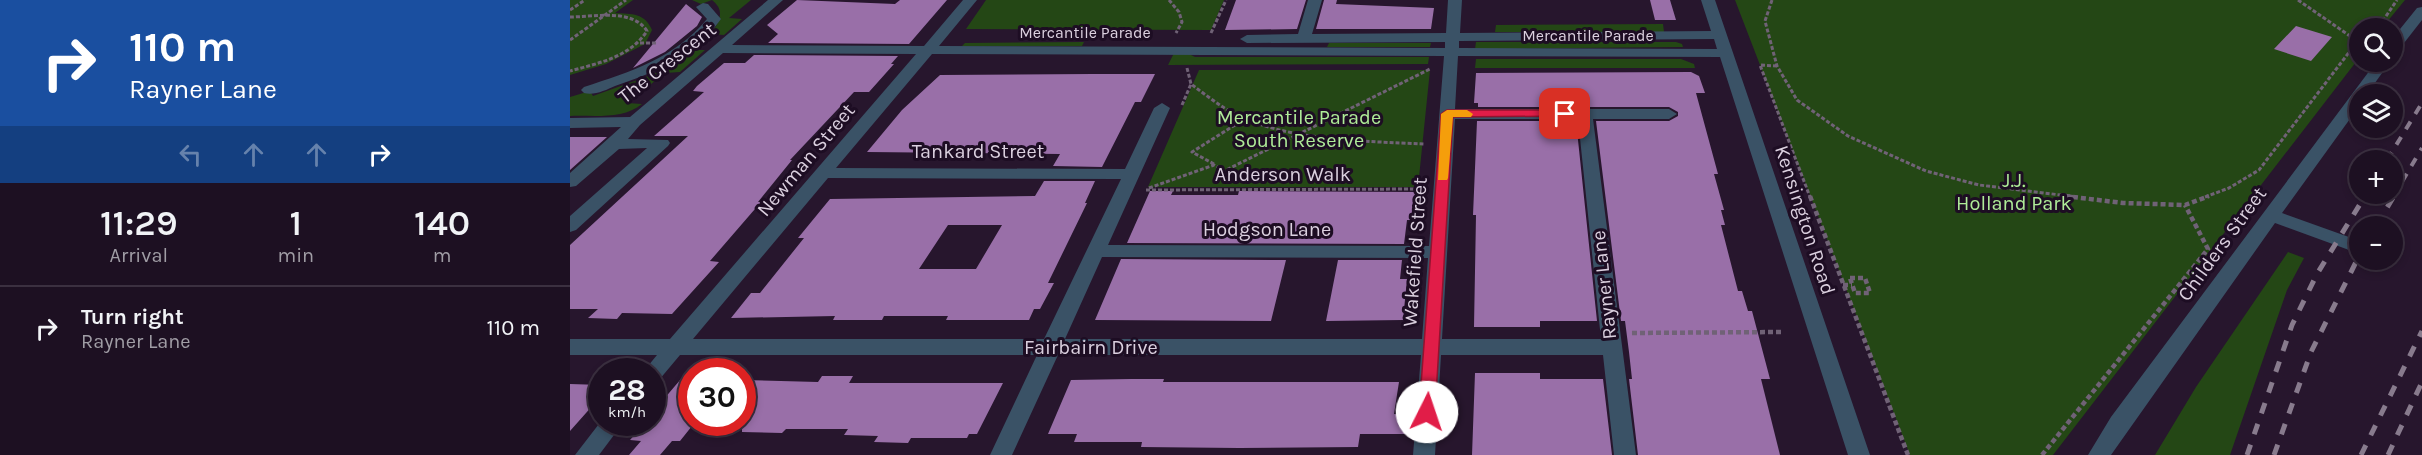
<!DOCTYPE html>
<meta charset="utf-8">
<style>
body{margin:0;font-family:Karla,sans-serif;background:#25192a;color:#f1f3f6;height:100vh;display:flex;flex-direction:column;font-size:22px;white-space:nowrap}
*{box-sizing:border-box;margin:0}
p{font-size:20px;color:#a09da5}
.icon{flex:none;width:33px;height:33px;fill:none;stroke:currentColor;stroke-width:2;stroke-linecap:round;stroke-linejoin:round}
.map{position:relative;flex:1;overflow:hidden}
.panel{display:flex;flex-direction:column;background:#1d1022;width:570px}
.panel>*{flex:none}
.banner{background:#1a4fa0;color:#fff;overflow:hidden}
.buttons{position:absolute;left:1779px;top:18px;display:grid;gap:12px}
.buttons a{display:grid;place-items:center;width:54px;height:54px;border-radius:50%;background:#1d1022;box-shadow:0 3px 9px #0003,0 0 0 2px #3b3040;font-size:30px}
.speed{position:absolute;left:18px;top:358px;display:flex;gap:12px;font-size:30px;font-weight:700;text-align:center}
.speed>*{display:grid;place-content:center;width:78px;height:78px;border-radius:50%;background:#1d1022;box-shadow:0 3px 9px #0003,0 0 0 2px #3b3040;line-height:1}
.speed small{font-size:15px;font-weight:400}
.speed .limit{border:9px solid #d22;background:#fff;color:#111}
.pin{position:absolute;display:grid;place-items:center;width:51px;height:51px;color:#fff;margin:-26px;border-radius:12px;box-shadow:0 3px 9px #0006}
.me{position:absolute;width:66px;margin:-33px;rotate:4deg;stroke-linejoin:round;filter:drop-shadow(0 0 4px #0008)}
.turn{display:flex;align-items:center;gap:21px;height:126px;padding:0 30px;font-size:27px}
.turn .icon{width:78px;height:78px;stroke-width:2.5}
.turn b{display:block;font-size:42px;line-height:51px}
.lanes{display:flex;align-items:center;height:57px;padding:0 30px;background:#0003;justify-content:center;gap:30px;direction:ltr}
.lanes .off{opacity:.35}
.eta{display:flex;justify-content:space-evenly;align-items:center;height:102px;text-align:center}
.eta b{font-size:36px;font-weight:600;line-height:42px}
ul{padding:0;list-style:none}
li{display:flex;align-items:center;gap:18px;height:84px;padding:0 30px;border-top:2px solid #3b3040}
li div{flex:1}
li b{display:block;font-size:22px}
li em{font-style:normal}
main{display:flex;flex:1;min-height:0}
.map>svg:first-child{display:block}
.green{fill:#244715}
.building{fill:#996fa8;fill-rule:evenodd}
.lines{fill:none;stroke-linecap:round;stroke-linejoin:round}
.path-far1{stroke:#706276;stroke-width:3;stroke-dasharray:4 2;stroke-linecap:butt}
.path{stroke:#706276;stroke-width:4.5;stroke-dasharray:5 3;stroke-linecap:butt}
.minor{fill:#3a5266;fill-rule:evenodd}
.rail-far1{stroke:#887b8d;stroke-width:4;stroke-dasharray:9 9;stroke-linecap:butt}
.rail{stroke:#887b8d;stroke-width:5;stroke-dasharray:11 11;stroke-linecap:butt}
.route{fill:#e11d48;stroke:#92132f;stroke-width:1.5}
.slow{fill:#f59e0b}
.labels{text-anchor:middle;dominant-baseline:central;stroke-width:6;stroke-linejoin:round;paint-order:stroke}
.far-street-label{font-size:16px;fill:#dbd0df;stroke:#1d0d23}
.street-label{font-size:20px;fill:#dbd0df;stroke:#1d0d23}
.park-label{font-size:20px;fill:#afec98;stroke:#1d0d23}
</style>
<main>
<section class="panel">
<div class="banner">
<div class="turn"><svg class="icon" aria-label="right" viewBox="0 0 24 24"><path d="M7 20v-9h11M14 6l5 5-5 5"/></svg><div><b>110 m</b>Rayner Lane</div></div>
<div class="lanes"><svg class="icon off" aria-label="left" viewBox="0 0 24 24"><path d="M17 20v-9H6M10 6l-5 5 5 5"/></svg><svg class="icon off" aria-label="ahead" viewBox="0 0 24 24"><path d="M12 20V5M6 11l6-6 6 6"/></svg><svg class="icon off" aria-label="ahead" viewBox="0 0 24 24"><path d="M12 20V5M6 11l6-6 6 6"/></svg><svg class="icon" aria-label="right" viewBox="0 0 24 24"><path d="M7 20v-9h11M14 6l5 5-5 5"/></svg></div>
</div>
<div class="eta">
<div><b>11:29</b><p>Arrival</p></div>
<div><b>1</b><p>min</p></div>
<div><b>140</b><p>m</p></div>
</div>
<ul>
<li><svg class="icon" aria-label="right" viewBox="0 0 24 24"><path d="M7 20v-9h11M14 6l5 5-5 5"/></svg><div><b>Turn right</b><p>Rayner Lane</p></div><em>110 m</em></li>
</ul>
</section>
<div class="map">
<svg width="1852" height="455" viewBox="0 0 1852 455">
<rect width="100%" height="100%" fill="#27162d"/>
<!-- green -->
<path class="green" d="M0,0H63L45,13C62,14 75,13 82,30L75,44L36,64L0,75Z
M122,0H181L159,18L172,19L154,35L141,34C149,22 156,11 142,0L131,4Z
M416,0H654L641,30L396,29Z
M1165,0H1835L1812,28H1790L1789,58L1483,455H1340Z
M1093,24L1094,32H925L926,25Z
M514,42L512,46H392L395,43Z
M906,42H1106L1112,44L1113,47L905,49Z
M759,43H861L860,47H757Z
M122,50H135L110,72L95,73L57,103L72,104C53,120 24,115 0,116V97L20,91L23,96L84,74Z
M604,53H617L625,57H859L858,64L598,65Z
M906,59H1111L1124,64L1125,68H905Z
M629,70H860L848,187H578Z
M1718,252L1734,258L1717,290L1660,455H1585L1626,387Z"/>
<!-- building -->
<path class="building" d="M227,0L325,4L330,0H377L339,44L198,43L208,34L197,25Z
M666,0H736L727,29L655,30Z
M754,0H767L766,4L864,8L861,29H746Z
M1080,0H1100L1106,20H1085Z
M116,4L132,17L127,26L95,52L63,68Z
M1726,26L1762,37L1741,61L1704,49Z
M184,55L328,56L321,64H324L299,92H284L220,160H222L188,202H191L140,261L149,262L102,314L52,313L47,319L18,318L28,309H0V245L118,136H84L134,92L123,91L127,86L154,63H175Z
M1121,72L1129,76L1135,93H1126L1148,174H1144L1154,210H1151L1155,225H1151L1168,291H1172L1178,311H1182L1200,379H1191L1210,455H1068L1059,379H1062L1059,352L1055,321H1051L1026,121H1099L1108,116V112L1099,107H908V103H904L906,73Z
M523,74H585L571,102H565L532,167L483,166L490,154L297,152L332,110L370,75Z
M907,121H1006L1027,321H970V327H904L906,215H903Z
M0,137H37L0,170Z
M474,181H525L515,203H517L478,283H484L470,309H464L459,320H376L378,316H314L312,320H263L265,316L161,318L181,293H190L234,238H228L260,199L465,196ZM378,225H432L406,269H349Z
M580,191H603L601,195H668L669,191L846,192L842,220H837L834,244L557,243Z
M551,259L716,260L701,321L525,320Z
M768,260H832L830,279H837L833,320L756,321Z
M122,366V426L110,441H102L90,455H59L71,441L60,440L75,423H82V413Z
M905,373H970V379H1033L1042,455H902Z
M252,376H283L279,383H433L407,434H399L397,438H341L338,443L304,442L308,436L274,435L278,429H216L212,433L172,432V380L248,382Z
M561,379H594L593,382H829L824,414L844,415L842,434H790L788,447L669,448L571,447L572,442H504L507,434H478L501,380Z
M0,384L32,385V395L0,431Z"/>
<g class="lines">
<!-- path-far1 -->
<path class="path-far1" d="M599,0L609,12L612,22L606,33
M1202,0L1195,21L1207,66L1227,100L1278,136L1356,171L1409,185L1507,197
M1728,0L1790,43
M0,10L15,0
M0,17C24,17 62,8 77,31C60,57 29,63 0,71
M1803,28L1812,22L1827,0
M641,33L656,0
M0,40L56,0
M70,43H86
M1207,66L1190,65L1240,197
M617,68L621,84C633,93 646,103 659,111C712,141 794,141 854,144
M612,105L621,84
M644,164L622,152L676,118
M579,188L644,165L654,171L860,69
M576,190L851,189
M1635,197L1659,188L1689,170L1790,38"/>
<!-- path -->
<path class="path" d="M1240,196L1338,455
M1495,196L1553,203L1615,205L1639,196
M1280,278H1295L1300,293H1285Z
M1273,285H1282
M1062,333L1211,332
M1472,455L1638,249L1615,205"/>
<!-- minor -->
<path class="minor" d="M198,0H213L162,45L354,46L393,0H407L369,46L875,48V42L677,43L670,39L677,35L728,34L738,0H752L742,34L876,33L878,0H892L890,33L1141,31L1131,0H1145L1300,455H1278L1150,57L888,56L885,109H1099L1107,114L1099,119H1023L1066,455H1044L1033,355H871L865,455H843L851,355H488L442,455H420L467,355H110L89,380L82,382V372H73L87,355H0V339H100L346,54L153,53L70,125L58,139L98,140L100,143L98,146L6,230L0,232V216L77,148L49,149L6,186L0,187V173L51,127L0,128V118L60,117ZM1144,39L1147,49L889,48V41ZM362,54L874,56L859,246L538,245L600,108L592,103L584,108L555,169L266,168ZM885,119H1008L1031,339H872ZM258,178L551,179L474,339H123ZM532,257L858,258L852,339H495Z
M133,3L138,4L151,19C124,56 87,72 45,86C36,90 24,96 14,93L11,90L14,87C60,72 105,58 137,19L126,7Z
M1852,7V20L1827,52L1822,53V39L1847,8Z
M1806,62H1820L1797,94H1790V105L1712,213L1790,241V254L1705,223L1541,455H1518L1541,417Z
M32,420V423H53L29,455H5Z"/>
<!-- rail-far1 -->
<path class="rail-far1" d="M1817,160L1852,103
M1794,197L1796,194
M1823,197L1852,148"/>
<!-- rail -->
<path class="rail" d="M1806,226L1824,196
M1677,455L1722,325L1747,274L1795,196
M1704,455L1741,352L1790,254
M1791,455L1852,331
M1818,455L1852,382"/>
</g>
<!-- route -->
<path class="route" d="M995,110L1001,114L999,116L883,117L865,412L863,417H851L849,412L871,114L877,110Z"/>
<!-- slow -->
<path class="slow" d="M897,110L903,114L901,117H883L878,178L877,180H868L871,114L877,110Z"/>
<g class="labels">
<!-- far-street labels -->
<g class="far-street-label">
<text x="515" y="32">Mercantile Parade</text>
<text x="1018" y="35">Mercantile Parade</text>
</g>
<!-- street labels -->
<g class="street-label">
<text transform="translate(97 63) rotate(-38)">The Crescent</text>
<text x="408" y="151">Tankard Street</text>
<text transform="translate(236 160) rotate(-50)">Newman Street</text>
<text x="713" y="174">Anderson Walk</text>
<text transform="translate(1235 220) rotate(72)">Kensington Road</text>
<text x="697" y="229">Hodgson Lane</text>
<text transform="translate(1652 244) rotate(-54)">Childers Street</text>
<text transform="translate(845 252) rotate(-86)">Wakefield Street</text>
<text transform="translate(1034 285) rotate(-96)">Rayner Lane</text>
<text x="521" y="347">Fairbairn Drive</text>
</g>
<!-- park labels -->
<g class="park-label">
<text x="729" y="117">Mercantile Parade<tspan x="729" dy="23">South Reserve</tspan></text>
<text x="1444" y="180">J.J.<tspan x="1444" dy="23">Holland Park</tspan></text>
</g>
</g>
</svg>
<div class="buttons">
<a><svg class="icon" aria-label="search" viewBox="0 0 24 24"><circle cx="10" cy="10" r="6"/><path d="M15 15l6 6"/></svg></a>
<a><svg class="icon" aria-label="layers" viewBox="0 0 24 24"><path d="M12 4l9 5-9 5-9-5zM3 14l9 5 9-5"/></svg></a>
<a>+</a>
<a>−</a>
</div>
<div class="speed"><div>28<small>km/h</small></div><div class="limit">30</div></div>
<div class="pin" style="left:995px;top:114px;background:#d93025"><svg class="icon" aria-label="arrive" viewBox="0 0 24 24"><path d="M6 21V4h12l-3 4 3 4H6"/></svg></div>
<svg class="me" style="left:857px;top:412px" viewBox="-20 -20 40 40"><circle r="19" fill="#fff"/><path d="M0-13L10 11 0 6-10 11z" fill="#e11d48"/></svg>
</div>
</main>
